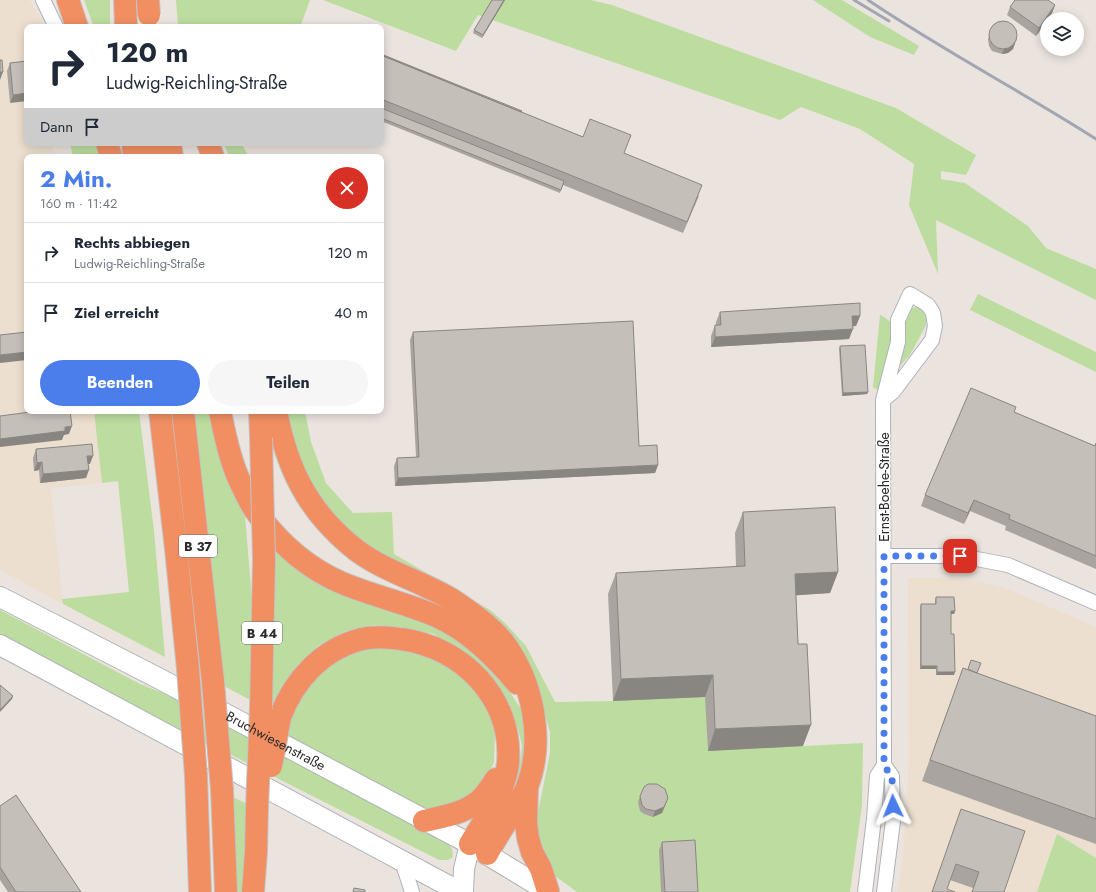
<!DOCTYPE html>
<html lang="de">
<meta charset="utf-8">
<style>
body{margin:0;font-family:Jost,sans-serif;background:#f6f6f7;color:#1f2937;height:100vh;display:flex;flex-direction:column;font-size:15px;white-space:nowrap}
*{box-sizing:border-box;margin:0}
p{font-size:13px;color:#747a83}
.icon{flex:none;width:22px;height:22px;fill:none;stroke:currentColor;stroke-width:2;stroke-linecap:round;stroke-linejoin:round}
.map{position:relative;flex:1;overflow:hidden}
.drawer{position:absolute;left:24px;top:154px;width:360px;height:260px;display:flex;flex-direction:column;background:#fff;border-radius:8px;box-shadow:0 2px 10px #0003}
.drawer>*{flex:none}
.hud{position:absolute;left:24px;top:24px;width:360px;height:122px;border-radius:8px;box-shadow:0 2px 10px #0003;background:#fff;color:#1f2937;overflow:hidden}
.buttons{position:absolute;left:1040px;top:12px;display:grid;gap:8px}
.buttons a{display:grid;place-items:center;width:44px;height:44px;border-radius:50%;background:#fff;box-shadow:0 2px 10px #0003;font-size:20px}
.pin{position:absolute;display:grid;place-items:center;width:34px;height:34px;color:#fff;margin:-17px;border-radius:8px;box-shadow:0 2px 6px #0006}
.me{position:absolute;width:44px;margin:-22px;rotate:358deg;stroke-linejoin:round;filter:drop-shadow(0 0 3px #0008)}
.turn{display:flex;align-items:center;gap:14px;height:84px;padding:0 16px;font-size:18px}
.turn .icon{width:52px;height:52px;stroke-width:2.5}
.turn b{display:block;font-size:28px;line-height:34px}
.then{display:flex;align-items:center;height:38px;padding:0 16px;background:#0003;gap:8px;font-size:15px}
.round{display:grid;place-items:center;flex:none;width:42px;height:42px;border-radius:21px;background:#f6f6f7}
.overview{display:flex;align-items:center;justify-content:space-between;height:68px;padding:0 16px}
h1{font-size:24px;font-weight:700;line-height:30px;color:#4b7deb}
.primary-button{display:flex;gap:8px;margin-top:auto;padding:8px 16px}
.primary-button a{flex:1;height:46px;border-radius:24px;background:#4b7deb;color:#fff;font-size:16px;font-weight:700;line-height:46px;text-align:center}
.primary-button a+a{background:#f6f6f7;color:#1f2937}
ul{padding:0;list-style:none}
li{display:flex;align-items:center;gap:12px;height:60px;padding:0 16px;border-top:1px solid #e0e1e3}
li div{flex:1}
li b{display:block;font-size:15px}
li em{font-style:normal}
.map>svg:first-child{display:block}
.education{fill:#ecdfcf}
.green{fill:#bcdd9f}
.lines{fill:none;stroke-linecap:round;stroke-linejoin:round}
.street-casing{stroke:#aeb2ba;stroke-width:16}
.secondary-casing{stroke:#aeb2ba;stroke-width:22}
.highway-casing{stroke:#c4c4c4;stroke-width:24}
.street{stroke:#fff;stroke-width:14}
.secondary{stroke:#fff;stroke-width:20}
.highway{stroke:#f18f63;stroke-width:22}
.rail{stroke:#a1a6b3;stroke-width:3}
.highway-bridge-casing{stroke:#c4c4c4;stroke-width:24;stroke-linecap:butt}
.highway-bridge{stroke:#f18f63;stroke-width:22}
.wall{fill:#a9a49f}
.shaded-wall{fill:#898682}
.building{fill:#c4bfb9;stroke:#898682}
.route{stroke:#4b7deb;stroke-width:7;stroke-dasharray:0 12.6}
.labels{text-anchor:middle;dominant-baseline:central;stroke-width:3;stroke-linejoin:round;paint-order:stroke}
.shield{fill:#fff;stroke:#6b6b6b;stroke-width:1}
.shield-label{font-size:13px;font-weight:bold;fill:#2b2b2b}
.street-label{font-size:14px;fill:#2b2b2b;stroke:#fff}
</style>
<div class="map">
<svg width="1096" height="892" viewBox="0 0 1096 892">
<rect width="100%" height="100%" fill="#ebe4de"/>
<!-- education -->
<path class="education" d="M0,0H30L45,27H27V143H52L55,157H27V411H94L102,483L51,488L63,604L0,570Z
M908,578H953L982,582L1008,589L1096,627V892H897L903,860L909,761Z"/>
<!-- green -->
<path class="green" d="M84,0H110V27H94Z
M176,0H310L300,27H178Z
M323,0H591L612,5L896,108L976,155L966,175L941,171V179L965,183L1028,226L1046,248L1096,269V300L936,220L938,274L909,205L914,164L860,129L801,107L780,120L478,15L456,51Z
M813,0H842L919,46L914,55L870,37Z
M70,143H95L99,157H73Z
M224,143H241L249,157H229Z
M978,294L1096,352V372L970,310Z
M918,307L926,311V325L910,355L894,372L903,326L910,308Z
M880,315C885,317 892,322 893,328C895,342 882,375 878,390L873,387Z
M94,411H139L154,531L165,657L63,604L62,599L129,592L118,481L102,483Z
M193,411H214L245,515L252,600L250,700L224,686Z
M288,411H305L311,442L326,483L353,513L392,512L394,554L490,610L504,622L526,646L555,702L613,701L705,697L803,746L863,743L862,805L850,892H577L555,876L545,862L535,827L550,753V732L538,691L520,656L374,551L333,518L301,464L293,440Z
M275,553L321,578L439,626L496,670L522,711L527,734L522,778L486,841L516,778L520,763L522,746L519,733L509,703L497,685L479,667L434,634L411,629L374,625L346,631L319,645L299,665L282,687L275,706L270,707Z
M0,610L140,684L168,695L443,838L452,849L453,857L448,860H439L170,724L0,634Z
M394,643L453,663L486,706L495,730L494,762L485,782L467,803L424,810L284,739L294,701L315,675L351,651Z
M233,797L247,804L243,892H237Z
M1057,834L1096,858V892H1037Z"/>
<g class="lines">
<defs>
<path id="street" d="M43,0L56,27
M884,556H961L1008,565L1096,603
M402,861L412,892
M865,892L874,819L877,776L884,765L883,400L898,342V320L910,294L928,305L933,313L935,326L932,340L893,392L883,400
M884,892L893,821L892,776L884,765"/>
<g id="secondary">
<path id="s1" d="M0,597L158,678L470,844L549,892"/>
<path d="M0,645L460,892"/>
<path d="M463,892L464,869L470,844"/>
</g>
<path id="highway" d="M68,0L77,27
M125,0L126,27
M107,143L111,157
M133,143L134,157
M154,143L155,157
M170,143L172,157
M208,143L213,157
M160,411L176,549L188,669
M183,411L213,682
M220,411C224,432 229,455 237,475C242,486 248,500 255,510C277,541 307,568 342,583C373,596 406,603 436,616C469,631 494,656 517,683
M260,411L261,438
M276,411C287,467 306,508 350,545C379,570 419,580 451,599C469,611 491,626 504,643C533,682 545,741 527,787C524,794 519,801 515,807C506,823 496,838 487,854
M261,707L264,560
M280,717C294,680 322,649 362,639C374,636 388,637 401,639C462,647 513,698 508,763C505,793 485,819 470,844
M196,776L200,892
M527,789L526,823L528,838L532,852L541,869L548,891
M222,790L226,892
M424,821C445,816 468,813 483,797C488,791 492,785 496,779
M253,892L256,852L257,808"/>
</defs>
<!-- street casing -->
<use href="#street" class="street-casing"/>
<!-- secondary casing -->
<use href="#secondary" class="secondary-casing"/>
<!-- highway casing -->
<use href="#highway" class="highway-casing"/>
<!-- street -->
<use href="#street" class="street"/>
<!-- secondary -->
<use href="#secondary" class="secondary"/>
<!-- highway -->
<use href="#highway" class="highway"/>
<!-- rail -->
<path class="rail" d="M854,0L889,21
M868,0C942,50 1021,91 1096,139"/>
<defs>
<path id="highway-bridge" d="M148,0L149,15
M261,438L264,560
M188,669L196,776
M213,682L222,790
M271,766L280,717
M257,808L261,707"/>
</defs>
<!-- highway-bridge casing -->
<use href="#highway-bridge" class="highway-bridge-casing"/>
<!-- highway-bridge -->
<use href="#highway-bridge" class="highway-bridge"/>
</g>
<!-- wall -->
<path class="wall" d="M492,0H505L482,38L473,33L474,30Z
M1055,5L1052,13L1048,19H1047V21L1036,36L1007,15L1010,7Z
M992,27L1015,43L1013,49L1008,53L1002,54L992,51L989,46L988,39Z
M381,54L521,112L624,153L699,196L683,233L563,185L560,193L381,121Z
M27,61L10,103L7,71L10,63Z
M720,312L860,316L856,326H853L849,339L711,347V336L715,325H716V322Z
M413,332L639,446L658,465L655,473L395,486L394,466L397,458L416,457L410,340Z
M840,346L868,392L867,394L842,396L839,349Z
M1014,412L1095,446L1096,443V569L1005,530L1006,526L970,511L964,524L921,506L925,495Z
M36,449L90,464H88L86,478L40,483L39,470L34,471L33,458Z
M743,512L838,572L830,593L796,595L803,746L708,751L705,697L613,701L608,594L616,573L736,567L735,533Z
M936,597L955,611L954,614H951V634L954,675H936V669H920V607L921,604H935V600Z
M963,668L1096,716V844L922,781Z
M640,796L666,804L662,813L653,817L644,814L640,811L638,802Z
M0,806L81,892H8L0,880Z
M961,809L1004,892L973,888L950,880L932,892Z
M662,842L698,892H661L659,850Z"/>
<!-- shaded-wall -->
<path class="shaded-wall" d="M504,0H505L482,38L483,35Z
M1055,5L1052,13L1048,19H1047V21L1036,36L1039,28Z
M1017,38L1013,49L1008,53L1002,54L1004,49Z
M0,72H3L0,80Z
M27,93V101L10,103L13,95Z
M852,316H860L856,326L848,327Z
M853,329L849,339L711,347L715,337Z
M27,352V360L0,363V355Z
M868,392L867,394L842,396L843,393Z
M72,426L69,434L64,435L62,440L0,447V439Z
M87,456H93L90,464H84Z
M42,462L39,470L34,471L37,463Z
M658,465L655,473L395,486L398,478Z
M89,470L86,478L40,483L43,474Z
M974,500L970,511L964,524L968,513Z
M838,572L830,593L787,596L795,574Z
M951,611H955L954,614H950Z
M921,666H937L936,669H920Z
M937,672H955L954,675H936Z
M713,675L705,697L613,701L621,679Z
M13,696L12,699L0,712V710Z
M811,725L803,746L708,751L715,729Z
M668,798L662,813L653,817L655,811Z"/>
<!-- building -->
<path class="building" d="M492,0H504L483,35L474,30Z
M1015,0H1048L1055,5L1039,28L1010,7Z
M989 35a14 14 0 1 1 28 0a14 14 0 1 1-28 0Z
M381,54L522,111L521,112L381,55Z
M381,55L583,137L590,119L631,135L624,153L702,185L687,222L381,99Z
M0,60H2L3,72H0Z
M27,61V93L13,95L10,63Z
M381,108L564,181L561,190L381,118Z
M860,303V316H852L853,329L715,337V325H721L720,312Z
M633,321L639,446L657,445L658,465L398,478L397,458L419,457L413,332Z
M27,332V352L0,355V335Z
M865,345L868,392L843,393L840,346Z
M971,388L1016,407L1014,412L1095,446L1096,443V556L1009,519L1010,515L974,500L968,513L925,495Z
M38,411H70L72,426L65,427V431L0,439V416Z
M92,444L93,456H87L89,470L43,474L42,462L37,463L36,449Z
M835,507L838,572L795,574L798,644H807L811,725L715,729L713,675L621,679L616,573L745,566L743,512Z
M936,597H954L955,611H951V634H954L955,672H937V666H921V604H936Z
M971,660L981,663L977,673L968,669Z
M963,668L1096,716V819L930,760Z
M0,685L13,696L0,710Z
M648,784H657L665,789L668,798L664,807L655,811L646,809L642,805L640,796L644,787Z
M16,795L81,892H16L0,867V806Z
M961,809L1025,831L1004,892H972L979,872L956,864L947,889L955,892H932Z
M695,840L698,892H665L662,842Z
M354,888L365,890V892H353Z"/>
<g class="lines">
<!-- route -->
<path class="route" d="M893,806L892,776L884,766V556H960"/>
</g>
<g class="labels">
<!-- shield labels -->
<g class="shield">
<rect x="179" y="535" width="38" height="22" rx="3"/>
<rect x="242" y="622" width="40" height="22" rx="3"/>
</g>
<g class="shield-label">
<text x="198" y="546">B 37</text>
<text x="262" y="633">B 44</text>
</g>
<!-- street labels -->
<g class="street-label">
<text transform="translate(884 487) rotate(-90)">Ernst-Boehe-Straße</text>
<text stroke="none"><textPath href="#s1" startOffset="311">Bruchwiesenstraße</textPath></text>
</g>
</g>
</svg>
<div class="buttons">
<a><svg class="icon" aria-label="layers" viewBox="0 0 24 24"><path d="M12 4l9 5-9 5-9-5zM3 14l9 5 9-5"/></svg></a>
</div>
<div class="pin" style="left:960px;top:556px;background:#d93025"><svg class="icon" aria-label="arrive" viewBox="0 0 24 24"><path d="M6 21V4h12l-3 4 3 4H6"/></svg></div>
<svg class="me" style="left:893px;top:806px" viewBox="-20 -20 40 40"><path d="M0-17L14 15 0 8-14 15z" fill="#4b7deb" stroke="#fff" stroke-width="4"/></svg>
<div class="hud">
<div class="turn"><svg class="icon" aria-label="right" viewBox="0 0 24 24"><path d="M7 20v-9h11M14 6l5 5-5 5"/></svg><div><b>120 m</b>Ludwig-Reichling-Straße</div></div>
<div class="then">Dann<svg class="icon" aria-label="arrive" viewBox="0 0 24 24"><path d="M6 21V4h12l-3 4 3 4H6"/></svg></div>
</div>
<section class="drawer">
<div class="overview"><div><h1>2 Min.</h1><p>160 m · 11:42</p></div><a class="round" style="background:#d93025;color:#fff"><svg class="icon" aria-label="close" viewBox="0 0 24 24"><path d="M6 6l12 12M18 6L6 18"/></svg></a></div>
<ul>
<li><svg class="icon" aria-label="right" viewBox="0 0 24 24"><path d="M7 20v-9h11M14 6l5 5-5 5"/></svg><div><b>Rechts abbiegen</b><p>Ludwig-Reichling-Straße</p></div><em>120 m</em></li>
<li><svg class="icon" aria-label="arrive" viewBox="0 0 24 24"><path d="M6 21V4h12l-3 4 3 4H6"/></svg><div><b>Ziel erreicht</b></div><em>40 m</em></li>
</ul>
<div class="primary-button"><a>Beenden</a><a>Teilen</a></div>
</section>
</div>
